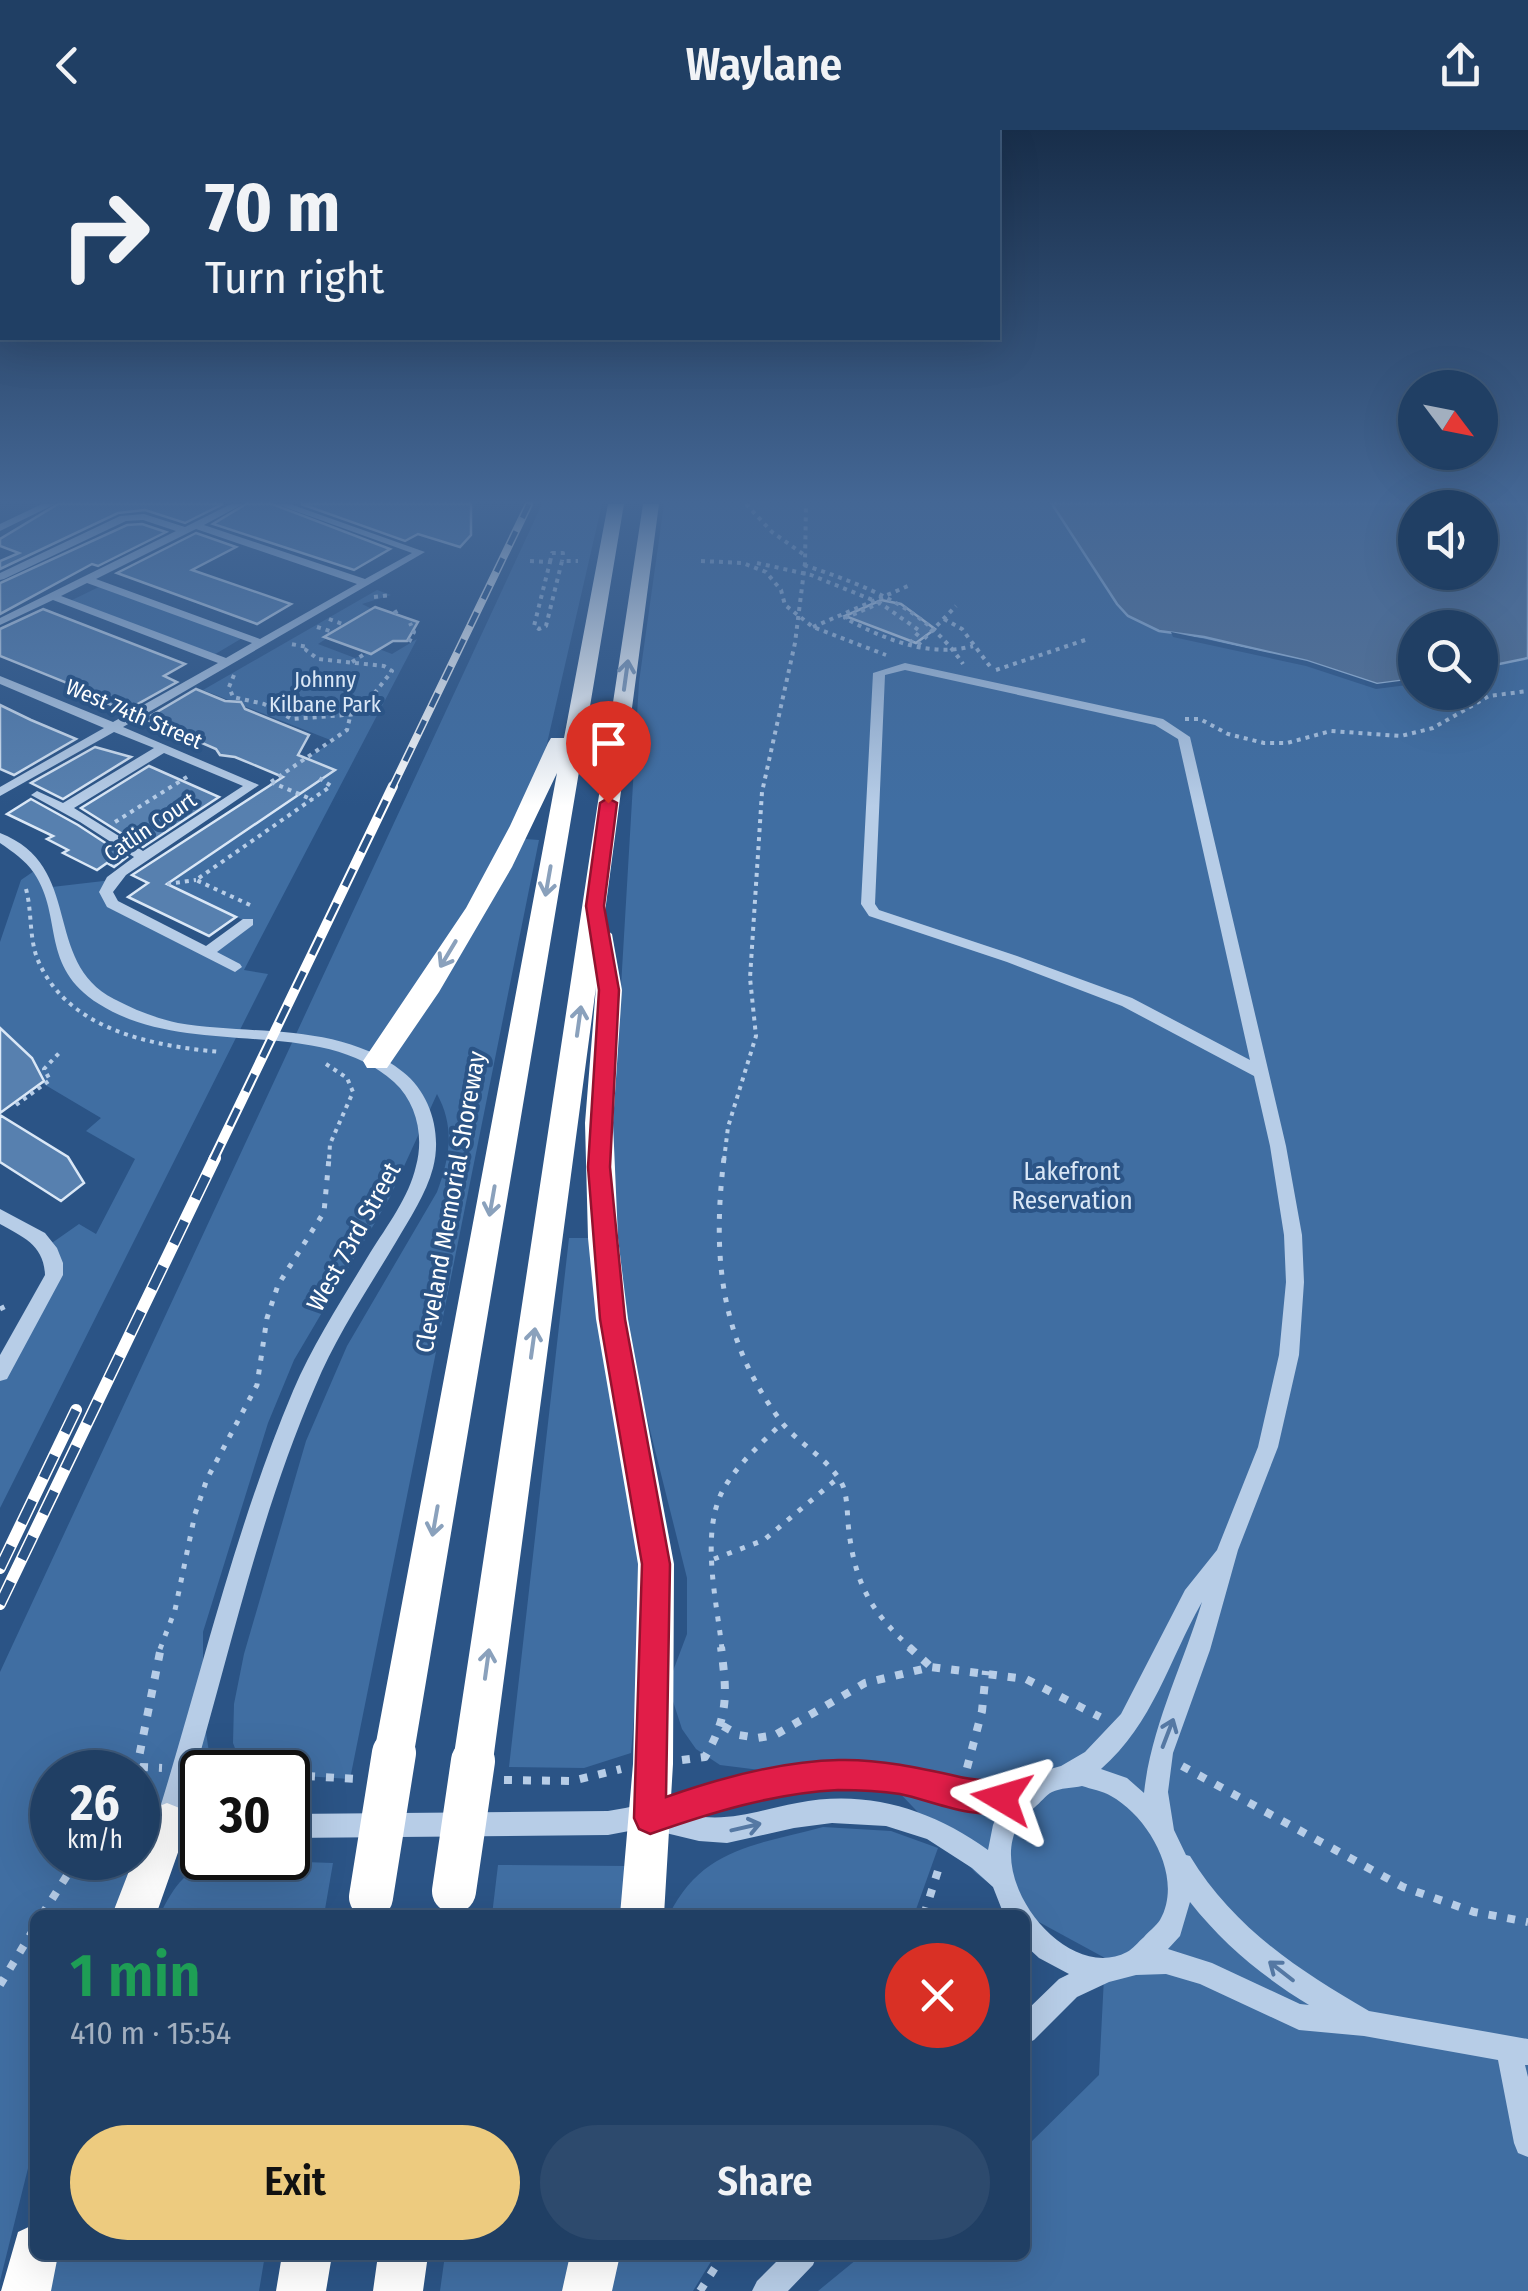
<!DOCTYPE html>
<meta charset="utf-8">
<style>
body{margin:0;font-family:"Fira Sans Condensed",sans-serif;background:#2d4a6d;color:#f1f3f6;height:100vh;display:flex;flex-direction:column;font-size:38px;white-space:nowrap}
*{box-sizing:border-box;margin:0}
p{font-size:32px;color:#a2afbf}
.icon{flex:none;width:55px;height:55px;fill:none;stroke:currentColor;stroke-width:2;stroke-linecap:round;stroke-linejoin:round}
.map{position:relative;flex:1;overflow:hidden}
.details{position:absolute;left:30px;top:1780px;width:1000px;height:350px;display:flex;flex-direction:column;background:#203f64;border-radius:15px;box-shadow:0 10px 40px #0002,0 0 0 2px #3d5878}
.details>*{flex:none}
.banner{position:absolute;left:0px;top:0px;width:1000px;height:210px;box-shadow:0 10px 40px #0002,0 0 0 2px #3d5878;background:#203f64;color:#f1f3f6;overflow:hidden}
.needle{width:65px;rotate:122deg}
.fabs{position:absolute;left:1398px;top:240px;display:grid;gap:20px}
.fabs a{display:grid;place-items:center;width:100px;height:100px;border-radius:50%;background:#203f64;box-shadow:0 10px 40px #0002,0 0 0 2px #3d5878;font-size:50px}
.speed{position:absolute;left:30px;top:1620px;display:flex;gap:20px;font-size:50px;font-weight:700;text-align:center}
.speed>*{display:grid;place-content:center;width:130px;height:130px;border-radius:50%;background:#203f64;box-shadow:0 10px 40px #0002,0 0 0 2px #3d5878;line-height:1}
.speed small{font-size:25px;font-weight:400}
.speed .limit{border:5px solid #111;border-radius:15px;background:#fff;color:#111}
.pin{position:absolute;display:grid;place-items:center;width:85px;height:85px;color:#fff;margin:-102px -42px;border-radius:50% 50% 50% 0;rotate:-45deg;box-shadow:0 0 10px #0007}
.pin .icon{rotate:45deg}
.me{position:absolute;width:110px;margin:-55px;rotate:277deg;stroke-linejoin:round;filter:drop-shadow(0 0 8px #0008)}
.turn{display:flex;align-items:center;gap:35px;height:210px;padding:0 40px;font-size:45px}
.turn .icon{width:130px;height:130px;stroke-width:2.5}
.turn b{display:block;font-size:70px;line-height:85px}
.round{display:grid;place-items:center;flex:none;width:105px;height:105px;border-radius:52px;background:#2d4a6d}
.overview{display:flex;align-items:center;justify-content:space-between;height:170px;padding:0 40px}
h1{font-size:60px;font-weight:600;line-height:75px;color:#1e9e55}
.cta{display:flex;gap:20px;margin-top:auto;padding:20px 40px}
.cta a{flex:1;height:115px;border-radius:60px;background:#edcb7f;color:#111;font-size:40px;font-weight:600;line-height:115px;text-align:center}
.cta a+a{background:#2d4a6d;color:#f1f3f6}
header{display:flex;justify-content:space-between;align-items:center;height:130px;padding:0 40px;background:#203f64;font-size:45px;font-weight:600}
.map>svg:first-child{display:block}
.green{fill:#406ea2;fill-rule:evenodd}
.water{fill:#597598;stroke:#acc8e7;stroke-width:2.5;fill-rule:evenodd}
.pier{fill:#2b5486}
.building{fill:#5780af;stroke:#dae7f6;stroke-width:2.5}
.lines{fill:none;stroke-linecap:round;stroke-linejoin:round}
.path-far2{stroke:#b7cde7;stroke-width:4;stroke-dasharray:4 5;stroke-linecap:butt}
.path-far1{stroke:#b7cde7;stroke-width:5;stroke-dasharray:5 9;stroke-linecap:butt}
.path{stroke:#b7cde7;stroke-width:8;stroke-dasharray:8 11;stroke-linecap:butt}
.minor{fill:#b7cde7;fill-rule:evenodd}
.highway{fill:#fff;fill-rule:evenodd}
.rail-far2-casing{stroke:#fff;stroke-width:8}
.rail-far1-casing{stroke:#fff;stroke-width:10}
.rail-casing{stroke:#fff;stroke-width:12}
.rail-far2{stroke:#2b5486;stroke-width:5;stroke-dasharray:15;stroke-linecap:butt}
.rail-far1{stroke:#2b5486;stroke-width:6;stroke-dasharray:19;stroke-linecap:butt}
.rail{stroke:#2b5486;stroke-width:9;stroke-dasharray:25;stroke-linecap:butt}
.path-bridge{stroke:#b7cde7;stroke-width:4;stroke-dasharray:4 5;stroke-linecap:butt}
.highway-bridge{stroke:#fff;stroke-width:44}
.oneway{stroke:#8aa1bc}
.oneway2{stroke:#5578a3}
.route{fill:#e11d48;stroke:#92132f;stroke-width:2.5}
.labels{text-anchor:middle;dominant-baseline:central;stroke-width:8;stroke-linejoin:round;paint-order:stroke}
.far-park-label{font-size:22px;fill:#dae7f6;stroke:#2b5486}
.far-street-label{font-size:22px;fill:#fff;stroke:#2b5486}
.park-label{font-size:25px;fill:#dae7f6;stroke:#2b5486}
.street-label{font-size:25px;fill:#fff;stroke:#2b5486}
</style>
<header><svg class="icon" aria-label="back" viewBox="0 0 24 24"><path d="M15 5l-7 7 7 7"/></svg>Waylane<svg class="icon" aria-label="share" viewBox="0 0 24 24"><path d="M12 15V3M7 8l5-5 5 5M5 13v7h14v-7"/></svg></header>
<div class="map">
<svg width="1528" height="2161" viewBox="0 0 1528 2161">
<rect width="100%" height="100%" fill="#2b5486"/>
<!-- green -->
<path class="green" d="M542,374H602L525,709L539,710L350,1649L244,1642L233,1613L234,1574L244,1524L306,1311L347,1216L437,1062C450,1027 455,997 437,964L390,1067L294,1230L268,1293L203,1502V1583L212,1642H202V1677L138,1723V1642H52V1728H133L114,1785H35V2010L0,2151V1542Z
M664,374H1528V2161H818L862,2125H1025V2018L1099,1945L1105,1828L1037,1791L976,1743L870,1632L833,1631L768,1641L720,1635L696,1619L682,1599L670,1562L673,1541L687,1504V1448L644,1276L626,1186L615,1107L612,1009L639,552ZM1415,378H1480V442H1415ZM1415,498H1480V562H1415Z
M103,455L244,507L212,526L68,472Z
M377,460L391,465L362,474L372,479L318,514L355,528L379,519L392,524L417,509L244,840L268,844L0,1378V1243L54,1145L49,1115L79,1094L96,1104L135,1029L86,1001L101,988L42,953L44,950L32,928L0,898V812L21,750L40,737L52,757L112,750L106,766L207,822L247,792L167,754L333,640L307,628L333,611L203,560Z
M569,1108H589L637,1406L642,1492L631,1623L584,1638L509,1637Z
M823,1697L891,1701L938,1718L914,1785H669C702,1718 756,1715 823,1697Z
M219,1729L333,1733L324,1785H160C173,1757 188,1736 219,1729Z
M498,1735L627,1736L623,1785H492Z
M56,2125H265L259,2161H50Z
M445,2125H573L565,2161H440Z
M617,2125H715L693,2161H611Z"/>
<!-- water -->
<path class="water" d="M1052,374H1528V528L1480,538V498H1415V549L1377,554L1307,531L1204,507L1159,501L1128,486L1117,474ZM1415,378H1480V442H1415Z"/>
<!-- pier -->
<path class="pier" d="M1171,502L1307,531L1377,554L1415,549V554L1376,559L1306,536L1173,507Z"/>
<!-- building -->
<path class="building" d="M58,374H223L185,393L145,380L118,383L0,439V431L19,423L0,416V409Z
M246,374H272L390,419L354,440L213,394Z
M301,374H471V405L460,417L418,404L405,411Z
M142,394L166,402L98,436L92,434L0,484V453L127,395Z
M196,403L236,417L192,440L291,474L257,494L117,443Z
M881,470L901,474L935,499L916,513L845,486Z
M375,477L418,492L407,511H393L371,524L324,507Z
M43,479L185,534L164,546L177,552L125,581L98,569L102,567L0,526V499Z
M196,559L225,571L241,572L245,579L309,605L298,625L335,640L167,754L236,787L209,806L128,767L148,753L132,745L283,647L235,627L220,625L216,619L193,609L178,608L175,602L145,589Z
M0,575L31,590L76,609L14,645L0,639Z
M95,617L131,627L63,669L31,653Z
M149,636L219,667L143,717L81,678Z
M31,669L78,695L127,727L114,737L107,733L97,740L63,723L68,720L47,709L53,706L7,684Z
M0,898L32,928L44,951L0,983Z
M0,985L68,1027L84,1053L61,1071L0,1032Z"/>
<g class="lines">
<!-- path-far2 -->
<path class="path-far2" d="M746,374L772,402L803,424
M530,431L550,432L534,496L539,499L546,496L562,431H578
M701,431L743,433L766,442L781,460L785,475L813,497L886,525
M550,432L552,423H563L562,431
M804,435C866,456 925,477 963,534
M374,467L391,465
M394,483L399,480
M329,489L345,495
M944,489L962,499L992,539
M317,497L333,502
M813,497L908,456
M409,512L414,502L410,493
M910,513L920,501L880,473L845,488C883,509 930,528 973,516
M918,515L956,476
M352,532L366,523
M996,540L1088,509
M234,545L229,557L233,567L264,574L292,589L358,584L392,541L384,536L318,529L306,520L308,517L291,514
M1185,589H1200L1228,604L1264,613H1287L1331,601L1401,606L1433,598L1489,566L1528,561
M271,652L347,600L350,587
M271,652L313,670
M115,692L190,645
M167,754L196,750
M26,759C32,781 29,806 37,828C66,900 152,916 221,922
M250,775L196,750L331,656L319,648
M326,934L347,948L353,962L330,1014L329,1030
M16,975L50,950L44,939L61,921
M724,1030L728,997L756,906L750,848L762,662L795,513L805,433L806,374"/>
<!-- path-far1 -->
<path class="path-far1" d="M724,1028C712,1126 720,1209 780,1290C797,1314 830,1328 843,1356C848,1369 847,1388 849,1402C856,1456 872,1483 912,1519
M0,1179L8,1175
M714,1429L764,1410L838,1348
M160,1519L175,1480L195,1384L207,1349L257,1255L267,1188L278,1155L324,1082L329,1028
M722,1519C717,1473 701,1408 721,1364C734,1337 761,1314 782,1293"/>
<!-- path -->
<path class="path" d="M909,1517L931,1537
M723,1596L739,1605L757,1608L775,1605L865,1553L931,1537L1026,1549L1100,1587
M682,1630L705,1627C729,1585 727,1564 721,1517
M1182,1636L1403,1757L1474,1782L1528,1792
M140,1637L162,1638
M967,1638L982,1581L986,1541
M208,1640L250,1642
M136,1642L161,1517
M288,1645L358,1649
M504,1650L572,1651L621,1639
M42,1785L78,1728
M924,1785L941,1731
M0,1855L35,1797
M700,2161L723,2125"/>
<!-- minor -->
<path class="minor" d="M42,374H55L0,401V394Z
M231,374H243L204,395L365,449L412,423L276,374H290L425,422L123,597L259,655L126,745L113,762L118,771L206,816L243,789H253V795L217,822L240,834L242,837L235,842L107,777L99,762L107,747L134,727L80,692L31,665L37,661L63,673L154,618L114,602L0,666V657L104,598L0,554V546L113,592L218,533L53,470L0,495V488L176,401L143,390L126,391L4,449L0,450V443L120,386L144,384L185,397ZM196,399L357,454L260,509L96,449ZM87,453L252,513L226,528L61,466ZM164,623L243,656L143,721L74,678Z
M905,533L1163,589L1190,607L1286,1016L1302,1105L1304,1152L1299,1225L1278,1317L1238,1420L1210,1520L1173,1623L1168,1662L1174,1700L1186,1725L1190,1726C1233,1797 1298,1840 1369,1881L1528,1909V1935H1525L1528,1947V2027L1518,2023L1514,2013L1498,1930L1364,1906L1299,1900L1200,1854L1166,1844L1136,1845L1109,1852L1077,1867L1034,1910L1025,1914V1882L1059,1849L1069,1844L1039,1828L1025,1815V1785H1004L993,1757L972,1738L927,1709L886,1696L832,1693L794,1698L727,1713L699,1711L645,1698L608,1705L288,1708V1684L608,1681C685,1669 754,1637 833,1633C897,1630 959,1654 1023,1655L1036,1643L1061,1636L1085,1622L1121,1584L1185,1460L1217,1420L1258,1317L1279,1225L1286,1152L1284,1105L1270,1016L1254,946L1122,876L1007,832L869,786L861,774L873,543ZM905,540L1155,595L1178,609L1250,930L1132,868L1017,826L879,780L875,774L885,545ZM1202,1472C1183,1535 1151,1597 1144,1663L1127,1648L1101,1639C1153,1594 1169,1530 1202,1472ZM1082,1656C1091,1659 1103,1661 1111,1666C1149,1687 1184,1748 1160,1790C1156,1796 1148,1802 1144,1807C1138,1812 1133,1819 1127,1822C1066,1854 985,1749 1019,1694C1022,1687 1029,1682 1035,1677C1040,1673 1046,1665 1052,1662C1060,1658 1073,1658 1082,1656ZM833,1657L881,1659L1000,1679L993,1695L988,1720C931,1679 867,1659 797,1673C759,1680 729,1693 690,1685L761,1666ZM1190,1772C1223,1814 1263,1847 1309,1875L1300,1874L1212,1833L1168,1819L1180,1806Z
M0,703C85,736 41,831 114,869C135,880 155,888 178,893C253,906 339,891 403,942C431,964 442,1004 433,1038C426,1064 410,1088 396,1112C368,1159 336,1206 315,1257C256,1393 226,1541 183,1682L202,1683V1707L167,1706L158,1703L155,1694C200,1550 234,1401 293,1261C314,1212 343,1168 370,1123C387,1096 409,1067 416,1036C424,1007 417,973 394,952C319,884 189,931 99,874C39,836 64,788 34,743C25,730 13,722 0,713Z
M0,1079L45,1103L57,1118L63,1133V1145L7,1249L0,1251V1225L45,1145C44,1115 23,1107 0,1094Z
M783,2125H817L813,2135L788,2161H752L757,2151Z"/>
<!-- highway -->
<path class="highway" d="M608,374H624L414,1623L408,1637L394,1643L380,1637L374,1623L557,643L512,737L439,862L387,938H367L363,931L466,778L510,696L548,613L551,608H564Z
M643,374H659L603,797L612,804L622,860L613,993L618,1108L628,1189L674,1434L673,1634L664,1785H620L633,1634L638,1434L596,1189L588,1108L585,993L596,857L493,1631L487,1645L473,1651L459,1645L453,1631Z
M167,1673L182,1679L188,1694L156,1785H112L134,1728H138L152,1679Z
M35,2094V2125H58L51,2161H1L18,2102Z
M282,2125H332L326,2161H276Z
M378,2125H428L423,2161H373Z
M570,2125H620L612,2161H562Z"/>
<defs>
<path id="rail-far2" d="M392,658L529,374"/>
<path id="rail-far1" d="M213,1030L393,656"/>
<path id="rail" d="M0,1438L76,1280
M0,1474L215,1028"/>
</defs>
<!-- rail-far2 casing -->
<use href="#rail-far2" class="rail-far2-casing"/>
<!-- rail-far1 casing -->
<use href="#rail-far1" class="rail-far1-casing"/>
<!-- rail casing -->
<use href="#rail" class="rail-casing"/>
<!-- rail-far2 -->
<use href="#rail-far2" class="rail-far2"/>
<!-- rail-far1 -->
<use href="#rail-far1" class="rail-far1"/>
<!-- rail -->
<use href="#rail" class="rail"/>
<!-- path-bridge -->
<path class="path-bridge" d="M757,433L811,445L880,473"/>
<!-- highway-bridge -->
<path class="highway-bridge" d="M454,1761L473,1631
M371,1767L394,1623"/>
</g>
<!-- one-way arrows -->
<defs><path id="oneway-shaft" d="M-6 0H5M1.5-3L5.5 0L1.5 3" fill="none" stroke-width="1.6" stroke-linecap="round" stroke-linejoin="round" transform="scale(2.5)"/></defs>
<g class="oneway">
<use href="#oneway-shaft" transform="translate(626 545) rotate(-82)"/>
<use href="#oneway-shaft" transform="translate(548 751) rotate(100)"/>
<use href="#oneway-shaft" transform="translate(448 824) rotate(121)"/>
<use href="#oneway-shaft" transform="translate(579 891) rotate(-82)"/>
<use href="#oneway-shaft" transform="translate(492 1071) rotate(100)"/>
<use href="#oneway-shaft" transform="translate(533 1213) rotate(-82)"/>
<use href="#oneway-shaft" transform="translate(435 1391) rotate(100)"/>
<use href="#oneway-shaft" transform="translate(487 1534) rotate(-82)"/>
</g>
<g class="oneway2">
<use href="#oneway-shaft" transform="translate(1168 1603) rotate(-69)"/>
<use href="#oneway-shaft" transform="translate(746 1697) rotate(-13)"/>
<use href="#oneway-shaft" transform="translate(1281 1841) rotate(-142)"/>
</g>
<!-- sky -->
<linearGradient id="sky" x2="0" y2="1"><stop stop-color="#182e4a"/><stop offset="0.55" stop-color="#446795"/><stop offset="1" stop-color="#446795" stop-opacity="0"/></linearGradient>
<rect width="1528" height="676" fill="url(#sky)"/>
<!-- route -->
<path class="route" d="M608,668L617,673L604,776L619,860L610,1037L625,1189L670,1434L666,1667C720,1648 781,1631 839,1630C880,1629 920,1638 960,1647C978,1651 996,1650 1013,1657L1017,1668L1013,1679C979,1693 934,1671 900,1664C880,1661 857,1660 838,1660C774,1663 710,1683 650,1704L639,1699L634,1688L642,1434L600,1189L588,1037L599,860L586,776L600,673Z"/>
<g class="labels">
<!-- far-park labels -->
<g class="far-park-label">
<text x="325" y="549">Johnny<tspan x="325" dy="25">Kilbane Park</tspan></text>
</g>
<!-- far-street labels -->
<g class="far-street-label">
<text transform="translate(134 584) rotate(23)">West 74th Street</text>
<text transform="translate(150 697) rotate(-34)">Catlin Court</text>
</g>
<!-- park labels -->
<g class="park-label">
<text x="1072" y="1042">Lakefront<tspan x="1072" dy="29">Reservation</tspan></text>
</g>
<!-- street labels -->
<g class="street-label">
<text transform="translate(451 1072) rotate(-80)">Cleveland Memorial Shoreway</text>
<text transform="translate(354 1107) rotate(-61)">West 73rd Street</text>
</g>
</g>
</svg>
<div class="fabs">
<a><svg class="needle" viewBox="-14 -14 28 28"><path d="M0-13l5 13h-10z" fill="#e53935"/><path d="M0 13l5-13h-10z" fill="#a2afbf"/></svg></a>
<a><svg class="icon" aria-label="sound" viewBox="0 0 24 24"><path d="M4 9h4l5-4v14l-5-4H4zM17 9q2 3 0 6"/></svg></a>
<a><svg class="icon" aria-label="search" viewBox="0 0 24 24"><circle cx="10" cy="10" r="6"/><path d="M15 15l6 6"/></svg></a>
</div>
<div class="speed"><div>26<small>km/h</small></div><div class="limit">30</div></div>
<div class="pin" style="left:608px;top:673px;background:#d93025"><svg class="icon" aria-label="arrive" viewBox="0 0 24 24"><path d="M6 21V4h12l-3 4 3 4H6"/></svg></div>
<svg class="me" style="left:1002px;top:1668px" viewBox="-20 -20 40 40"><path d="M0-17L14 15 0 8-14 15z" fill="#e11d48" stroke="#fff" stroke-width="4"/></svg>
<div class="banner">
<div class="turn"><svg class="icon" aria-label="right" viewBox="0 0 24 24"><path d="M7 20v-9h11M14 6l5 5-5 5"/></svg><div><b>70 m</b>Turn right</div></div>
</div>
<section class="details">
<div class="overview"><div><h1>1 min</h1><p>410 m · 15:54</p></div><a class="round" style="background:#d93025;color:#fff"><svg class="icon" aria-label="close" viewBox="0 0 24 24"><path d="M6 6l12 12M18 6L6 18"/></svg></a></div>
<div class="cta"><a>Exit</a><a>Share</a></div>
</section>
</div>
